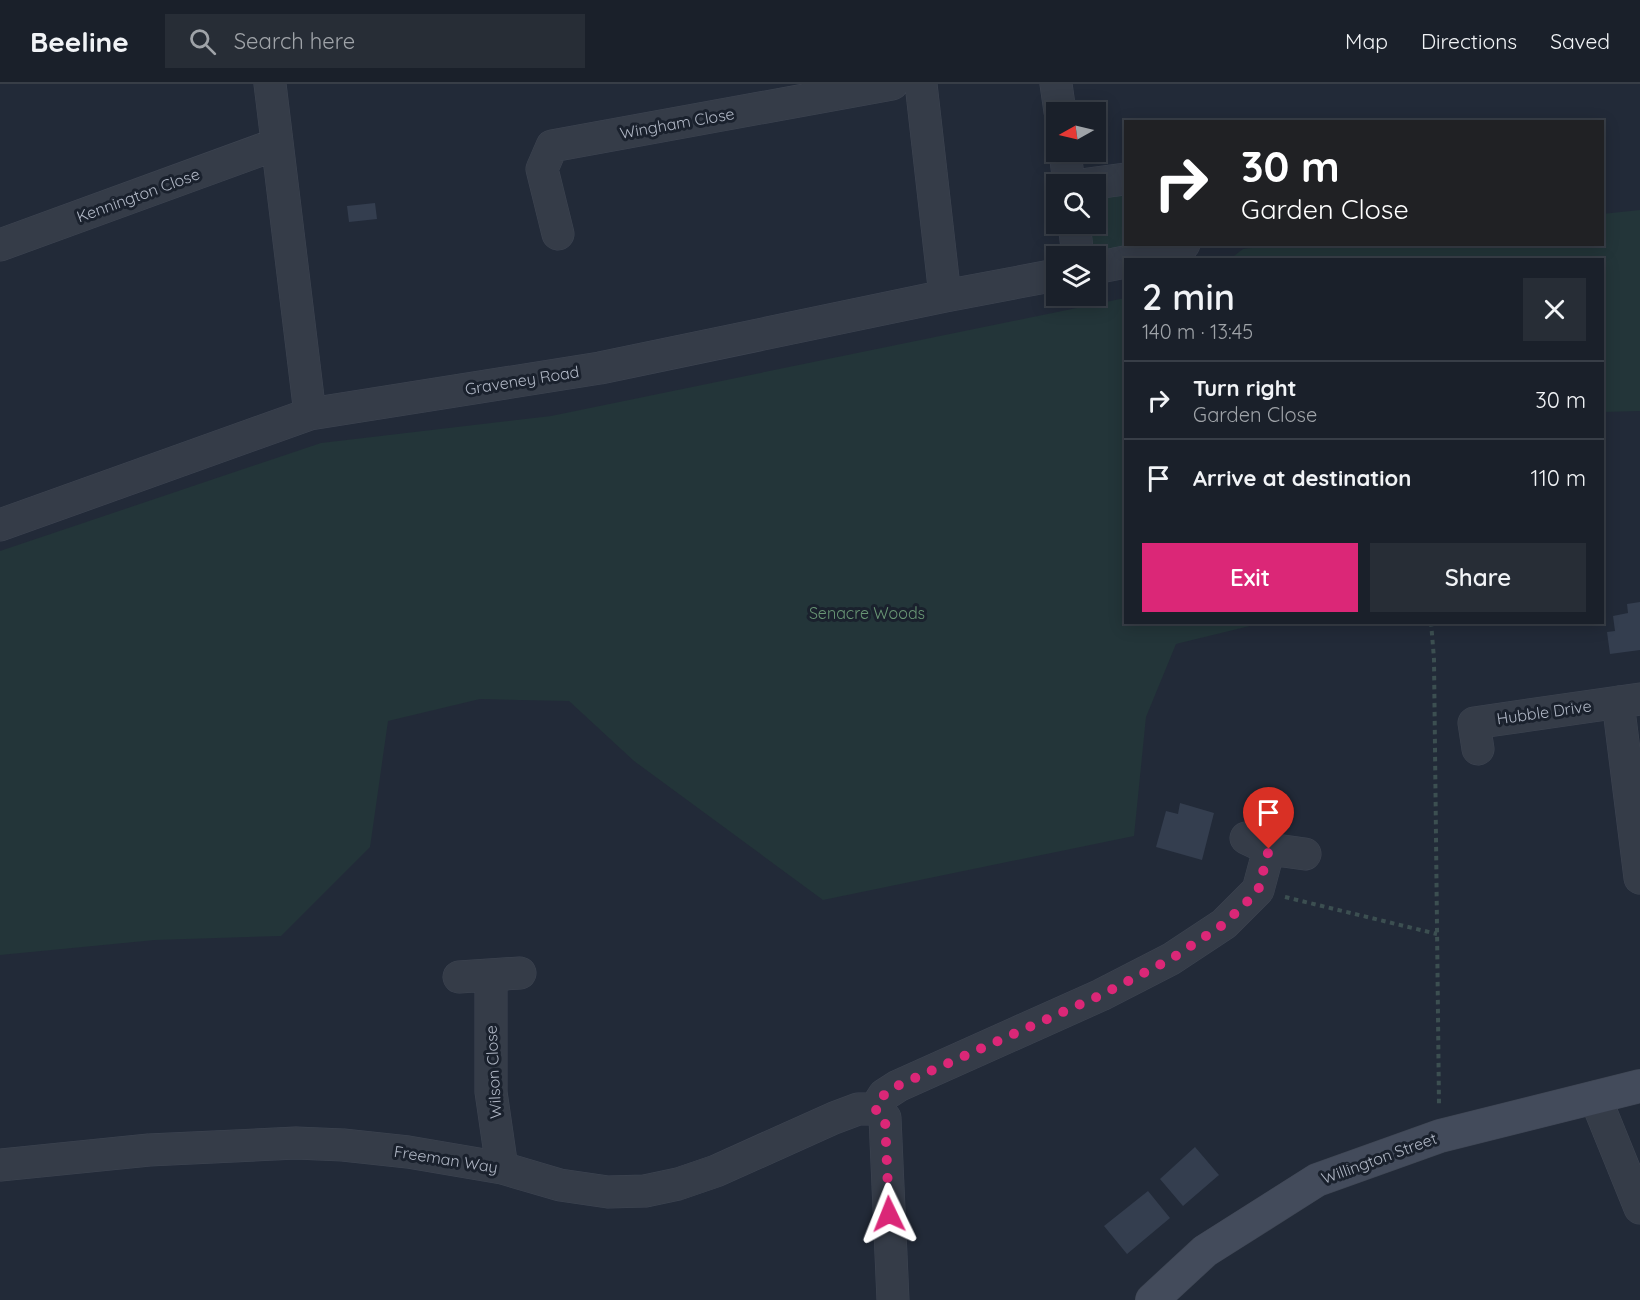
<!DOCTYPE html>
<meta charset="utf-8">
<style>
body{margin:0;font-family:Quicksand,sans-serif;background:#272d36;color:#f1f3f6;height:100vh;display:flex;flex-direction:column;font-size:22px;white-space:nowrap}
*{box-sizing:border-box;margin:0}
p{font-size:20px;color:#9fa3a8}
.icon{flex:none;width:33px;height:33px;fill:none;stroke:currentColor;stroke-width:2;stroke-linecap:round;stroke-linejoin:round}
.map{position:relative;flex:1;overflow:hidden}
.panel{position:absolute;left:1124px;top:174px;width:480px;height:366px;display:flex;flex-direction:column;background:#1a202a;border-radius:0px;box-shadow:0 3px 15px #0003,0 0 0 2px #383e47}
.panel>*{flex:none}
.top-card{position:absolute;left:1124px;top:36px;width:480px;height:126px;border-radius:0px;box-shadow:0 3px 15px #0003,0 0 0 2px #383e47;background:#202124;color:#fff;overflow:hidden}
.needle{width:39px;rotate:262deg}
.controls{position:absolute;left:1046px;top:18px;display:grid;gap:12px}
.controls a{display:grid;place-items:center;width:60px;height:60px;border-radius:0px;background:#1a202a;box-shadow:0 3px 15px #0003,0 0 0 2px #383e47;font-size:30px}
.pin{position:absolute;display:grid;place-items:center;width:51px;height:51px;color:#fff;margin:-62px -26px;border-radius:50% 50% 50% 0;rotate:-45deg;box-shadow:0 0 6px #0007}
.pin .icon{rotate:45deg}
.me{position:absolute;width:66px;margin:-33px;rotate:358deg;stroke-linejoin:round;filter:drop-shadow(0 0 4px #0008)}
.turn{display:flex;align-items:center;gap:21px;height:126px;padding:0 18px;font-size:27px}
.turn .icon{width:78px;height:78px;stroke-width:2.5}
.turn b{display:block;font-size:42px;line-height:51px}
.round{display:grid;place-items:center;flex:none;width:63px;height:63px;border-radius:0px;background:#272d36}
.overview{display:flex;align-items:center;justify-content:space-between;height:102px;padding:0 18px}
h1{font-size:36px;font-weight:600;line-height:45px}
.button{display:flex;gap:12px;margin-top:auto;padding:12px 18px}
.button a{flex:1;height:69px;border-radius:0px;background:#db2777;color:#fff;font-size:24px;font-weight:600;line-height:69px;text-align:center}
.button a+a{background:#272d36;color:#f1f3f6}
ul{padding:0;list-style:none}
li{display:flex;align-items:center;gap:18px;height:78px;padding:0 18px;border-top:2px solid #383e47}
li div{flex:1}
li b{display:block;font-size:22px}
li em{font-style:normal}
header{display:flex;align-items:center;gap:36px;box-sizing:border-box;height:84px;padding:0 30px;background:#1a202a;border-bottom:2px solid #383e47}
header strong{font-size:28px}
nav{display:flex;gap:33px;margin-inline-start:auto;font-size:21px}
.search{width:420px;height:54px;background:#272d36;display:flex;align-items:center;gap:15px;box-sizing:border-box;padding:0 21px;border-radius:0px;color:#9fa3a8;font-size:22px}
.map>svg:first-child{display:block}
.green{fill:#233539}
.building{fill:#343e4f}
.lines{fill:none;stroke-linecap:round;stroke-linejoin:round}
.street-casing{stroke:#3e4552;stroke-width:33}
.secondary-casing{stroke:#3e4552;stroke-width:34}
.path{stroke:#3c4f51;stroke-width:4;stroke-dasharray:4.5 4.5;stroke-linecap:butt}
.street{stroke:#353c48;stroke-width:32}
.secondary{stroke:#434b5b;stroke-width:33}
.route{stroke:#db2777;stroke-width:10;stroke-dasharray:0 18}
.labels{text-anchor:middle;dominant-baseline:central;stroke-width:6;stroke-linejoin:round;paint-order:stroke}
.street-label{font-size:16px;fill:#b0b7c5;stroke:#1a212d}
.park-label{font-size:16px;fill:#689574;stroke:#1a212d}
</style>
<header>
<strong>Beeline</strong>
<div class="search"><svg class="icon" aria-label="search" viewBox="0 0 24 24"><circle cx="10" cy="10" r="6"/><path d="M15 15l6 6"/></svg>Search here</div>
<nav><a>Map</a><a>Directions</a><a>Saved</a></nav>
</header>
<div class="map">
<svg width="1640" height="1216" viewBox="0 0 1640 1216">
<rect width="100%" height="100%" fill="#222a38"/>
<!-- green -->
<path class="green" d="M1125,95V160L1184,161L1095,184L1074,140H1095V100Z
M1640,126V327L1602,328V176L1230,175L1243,165L1285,160H1602V130Z
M1125,214V538L1262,539L1176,560L1146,633L1134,752L823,816L634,677L569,617L480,615L388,637L370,763L281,852L155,856L0,871V467L321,359L551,332Z"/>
<!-- building -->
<path class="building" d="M375,119L377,135L349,138L347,122Z
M1640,518V566L1610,570L1607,548L1615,547L1613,532L1628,529L1627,520Z
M1180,719L1214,729L1202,776L1156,763L1166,727L1178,730Z
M1195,1063L1219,1091L1183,1122L1160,1095Z
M1148,1107L1170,1134L1127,1170L1104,1142Z"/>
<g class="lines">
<defs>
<path id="street" d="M270,0L310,330
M921,0L945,212
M1056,0L1060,28
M1065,68L1069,100
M1088,100L1125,95
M1074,140L1078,172
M558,150L542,85L552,62L892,0
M0,161L277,60
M1135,176L1160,170L1184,160
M1095,184L1125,178
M0,441L310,330L600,284L945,212L1056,191
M1618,618L1640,794
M1478,665L1474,639L1640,615
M1246,754L1269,765L1305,770
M491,891V1008L502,1084
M459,893L520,889
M1595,1013L1640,1124
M875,1025L884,1011L898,1002L1101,911L1171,875L1224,840L1258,806L1269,765
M875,1025L885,1034L893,1216
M0,1081L149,1066L296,1059L343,1061L408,1068L502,1084L560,1101L608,1108L645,1107L678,1100L716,1087L834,1034L858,1025H875"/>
<path id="secondary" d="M1152,1216L1205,1167L1317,1096L1440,1052L1640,1002"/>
</defs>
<!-- street casing -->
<use href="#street" class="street-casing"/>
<!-- secondary casing -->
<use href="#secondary" class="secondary-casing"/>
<!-- path -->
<path class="path" d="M1431,538L1434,575L1439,1021
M1285,813L1437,850"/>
<!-- street -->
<use href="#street" class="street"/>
<!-- secondary -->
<use href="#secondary" class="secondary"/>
</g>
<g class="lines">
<!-- route -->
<path class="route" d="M889,1130L885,1034L875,1025L884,1011L897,1002L1101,911L1171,875L1224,840L1258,807L1269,765"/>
</g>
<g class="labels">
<!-- street labels -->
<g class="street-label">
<text transform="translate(677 39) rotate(-10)">Wingham Close</text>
<text transform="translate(138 111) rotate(-20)">Kennington Close</text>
<text transform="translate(522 296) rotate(-9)">Graveney Road</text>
<text transform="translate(1544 628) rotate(-8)">Hubble Drive</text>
<text transform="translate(493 988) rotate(-93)">Wilson Close</text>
<text transform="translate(1379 1074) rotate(-20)">Willington Street</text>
<text transform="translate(446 1075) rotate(9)">Freeman Way</text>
</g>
<!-- park labels -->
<g class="park-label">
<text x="867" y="529">Senacre Woods</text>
</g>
</g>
</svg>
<div class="controls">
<a><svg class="needle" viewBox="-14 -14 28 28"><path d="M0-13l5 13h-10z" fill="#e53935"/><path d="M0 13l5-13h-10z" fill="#9fa3a8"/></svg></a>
<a><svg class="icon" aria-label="search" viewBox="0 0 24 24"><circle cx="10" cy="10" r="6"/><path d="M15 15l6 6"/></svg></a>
<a><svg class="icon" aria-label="layers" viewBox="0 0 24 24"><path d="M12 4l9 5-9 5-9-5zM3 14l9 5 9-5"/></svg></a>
</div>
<div class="pin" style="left:1269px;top:765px;background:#d93025"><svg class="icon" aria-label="arrive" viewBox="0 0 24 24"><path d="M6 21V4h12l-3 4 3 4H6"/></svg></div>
<svg class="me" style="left:889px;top:1130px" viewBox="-20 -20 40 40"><path d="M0-17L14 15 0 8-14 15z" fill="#db2777" stroke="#fff" stroke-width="4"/></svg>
<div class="top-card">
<div class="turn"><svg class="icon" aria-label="right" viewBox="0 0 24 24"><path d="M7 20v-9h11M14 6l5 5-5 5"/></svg><div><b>30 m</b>Garden Close</div></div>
</div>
<section class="panel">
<div class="overview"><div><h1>2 min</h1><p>140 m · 13:45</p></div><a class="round"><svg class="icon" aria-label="close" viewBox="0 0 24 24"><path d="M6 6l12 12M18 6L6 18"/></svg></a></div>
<ul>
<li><svg class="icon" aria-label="right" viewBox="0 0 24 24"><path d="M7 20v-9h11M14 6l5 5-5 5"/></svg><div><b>Turn right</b><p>Garden Close</p></div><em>30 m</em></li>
<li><svg class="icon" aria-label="arrive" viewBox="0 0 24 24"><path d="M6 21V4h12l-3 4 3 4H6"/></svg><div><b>Arrive at destination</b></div><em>110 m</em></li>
</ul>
<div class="button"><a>Exit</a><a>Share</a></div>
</section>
</div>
